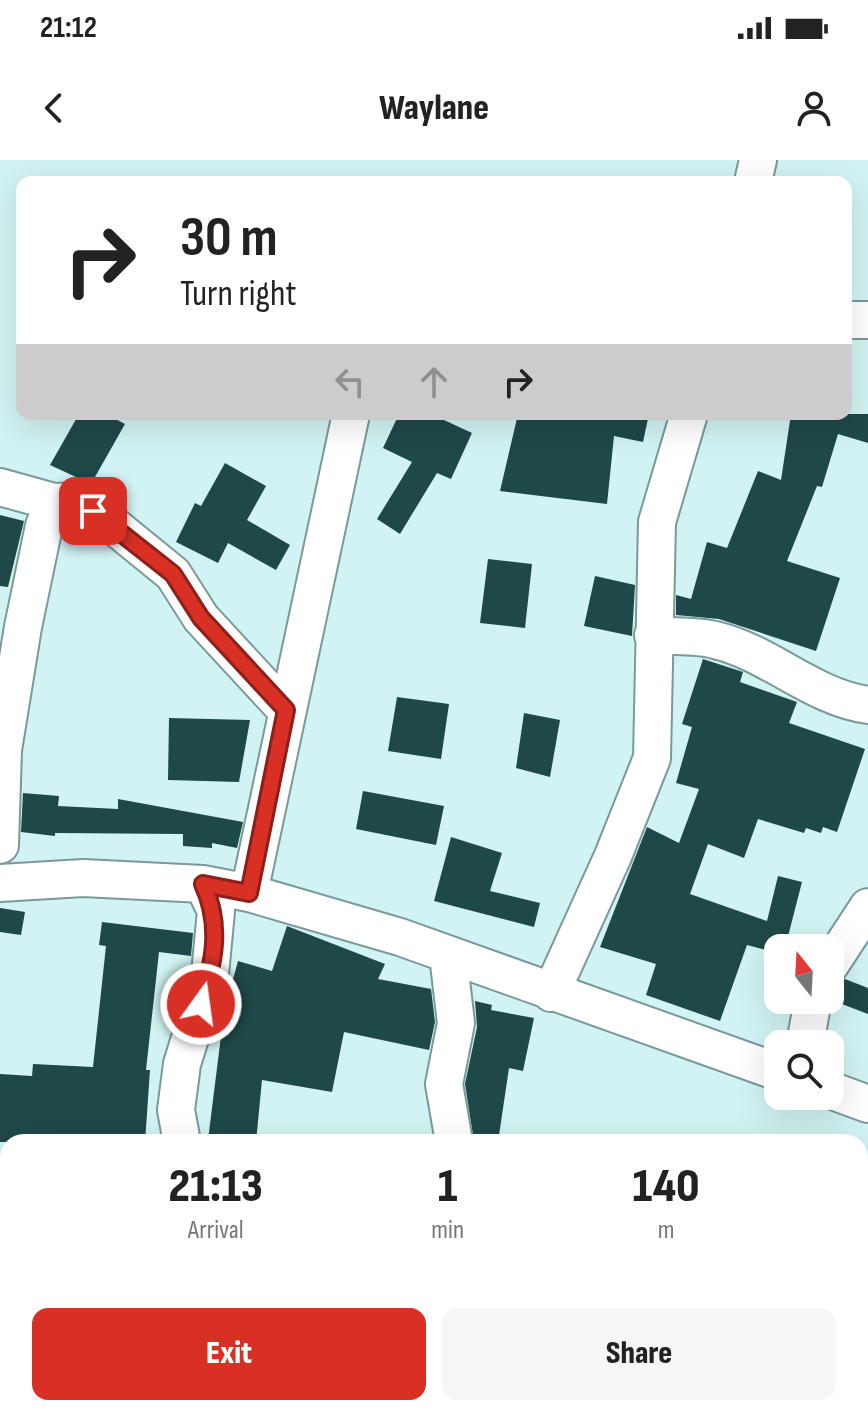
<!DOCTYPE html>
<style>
body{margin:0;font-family:"Sofia Sans Condensed",sans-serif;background:#f6f6f6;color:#222;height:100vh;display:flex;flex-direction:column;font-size:30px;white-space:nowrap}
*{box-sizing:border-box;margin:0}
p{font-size:26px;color:#767676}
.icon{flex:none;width:44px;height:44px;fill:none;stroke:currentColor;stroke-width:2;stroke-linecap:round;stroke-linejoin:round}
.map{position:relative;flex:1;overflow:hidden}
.panel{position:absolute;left:0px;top:974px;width:868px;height:282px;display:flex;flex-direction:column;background:#fff;border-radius:24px 24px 0 0;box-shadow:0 8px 32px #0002}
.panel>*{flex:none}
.banner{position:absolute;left:16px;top:16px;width:836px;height:244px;border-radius:16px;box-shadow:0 8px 32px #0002;background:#fff;color:#222;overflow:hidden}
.needle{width:52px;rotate:342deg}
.buttons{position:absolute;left:764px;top:774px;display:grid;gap:16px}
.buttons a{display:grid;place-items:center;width:80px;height:80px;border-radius:16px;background:#fff;box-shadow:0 8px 32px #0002;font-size:40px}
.pin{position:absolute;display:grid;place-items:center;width:68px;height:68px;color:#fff;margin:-34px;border-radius:16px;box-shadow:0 4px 12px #0006}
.me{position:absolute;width:88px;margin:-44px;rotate:14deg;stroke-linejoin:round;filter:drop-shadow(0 0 6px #0008)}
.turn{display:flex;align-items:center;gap:28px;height:168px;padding:0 32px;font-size:36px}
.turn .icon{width:104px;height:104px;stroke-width:2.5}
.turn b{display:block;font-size:56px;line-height:68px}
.lanes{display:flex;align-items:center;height:76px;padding:0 32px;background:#0003;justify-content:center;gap:40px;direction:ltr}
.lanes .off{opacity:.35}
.eta{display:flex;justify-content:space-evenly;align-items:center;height:136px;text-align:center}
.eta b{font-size:48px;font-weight:800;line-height:56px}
.primary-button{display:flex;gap:16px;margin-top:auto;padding:16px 32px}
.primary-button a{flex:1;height:92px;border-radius:16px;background:#d93025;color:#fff;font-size:32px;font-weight:800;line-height:92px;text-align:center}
.primary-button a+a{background:#f6f6f6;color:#222}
.status{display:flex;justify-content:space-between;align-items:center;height:56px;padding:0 40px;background:#fff;direction:ltr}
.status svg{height:22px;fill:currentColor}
header{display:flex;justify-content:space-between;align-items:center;height:104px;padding:0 32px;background:#fff;font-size:36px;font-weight:800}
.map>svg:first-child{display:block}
.building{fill:#1f4848}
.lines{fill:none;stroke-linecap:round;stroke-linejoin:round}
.minor-casing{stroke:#7a9999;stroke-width:40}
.minor{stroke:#fff;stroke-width:36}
.route-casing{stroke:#8d1f18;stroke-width:20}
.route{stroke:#d93025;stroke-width:14}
</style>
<div class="status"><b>21:12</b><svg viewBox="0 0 49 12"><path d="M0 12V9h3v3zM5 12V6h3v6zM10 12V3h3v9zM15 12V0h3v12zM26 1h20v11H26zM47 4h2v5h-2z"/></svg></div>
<header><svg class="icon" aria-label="back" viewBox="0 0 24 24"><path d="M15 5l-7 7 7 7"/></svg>Waylane<svg class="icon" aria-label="person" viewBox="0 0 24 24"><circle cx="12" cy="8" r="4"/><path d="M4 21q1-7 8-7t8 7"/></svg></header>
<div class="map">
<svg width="868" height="1255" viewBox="0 0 868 1255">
<rect width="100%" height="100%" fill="#d2f3f3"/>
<!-- building -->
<path class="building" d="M79,254H106L125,264L91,324L50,305Z
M399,254H431L472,273L451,319L437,313L400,374L377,359L412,302L383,288Z
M518,254H649L643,282L614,276L607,344L500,331Z
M791,254H868V283L838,274L822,327L817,326L787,401L840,418L816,491L719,459L676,455V435L691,439L707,382L727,388L758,311L781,320Z
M225,303L266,326L247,360L290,385L276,410L228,383L218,403L176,382L195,343L201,346Z
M0,355L24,361L8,427L0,426Z
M488,399L532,404L525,468L480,463Z
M595,416L635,425L632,476L584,466Z
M703,499L743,512L740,522L797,542L789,563L865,589L837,672L823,667L821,673L806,668L804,673L758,659L744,698L708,684L690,734L767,761L778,716L802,722L785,788H778V793L747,785L720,861L646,835L656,804L600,787L647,667L679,683L699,629L676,623L692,567L682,564Z
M397,537L449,544L441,599L388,591Z
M524,553L560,560L550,617L516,608Z
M169,558L250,560L239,622L168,620Z
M363,631L444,646L436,685L356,669Z
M23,633L59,636L58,646L118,649V639L243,662L237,688L212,683V688L183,686V674L55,673V676L21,672Z
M451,677L502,693L490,731L540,743L534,767L434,741Z
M0,748L25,752L21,775L0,772Z
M102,762L193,773L191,796L159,792L146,910H150L145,982H0V914L32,916L33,904L93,907L106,786L99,785Z
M287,766L385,804L378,819L431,829L435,862L429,890L344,872L332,932L262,920L256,982L208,980L224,852L238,801L272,811Z
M845,819L868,828V854L834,841L837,824Z
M475,841L492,845L491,850L534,858L523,911L509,908L498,982H474L465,924L477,867Z"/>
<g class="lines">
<defs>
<path id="minor" d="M753,22L758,0
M846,160H868
M0,327L54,342L78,341L108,361L173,414L201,458L286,550
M653,475C673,477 696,475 715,480C770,493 812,537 868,545
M0,685L3,590L23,467L44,366L54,342
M0,723L83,718L203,724L249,733L400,777L778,912
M249,733L351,254
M448,795L456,863L444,924L454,982
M830,805L868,747
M551,833L613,696L652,598L657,362L689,254
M805,884L813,840
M830,930L868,944
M182,982L176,950L182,904L210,814L216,751L203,724
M0,1029H8
M860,1055L868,1039
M149,1255L150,1248
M441,1255L442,1248
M819,1255L820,1248"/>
</defs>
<!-- minor casing -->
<use href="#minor" class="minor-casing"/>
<!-- minor -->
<use href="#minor" class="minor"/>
</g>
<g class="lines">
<defs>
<path id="route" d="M93,351L173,414L201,458L286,550L249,733L203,724C222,765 214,802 201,844"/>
</defs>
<!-- route casing -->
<use href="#route" class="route-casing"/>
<!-- route -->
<use href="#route" class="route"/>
</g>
</svg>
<div class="buttons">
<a><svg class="needle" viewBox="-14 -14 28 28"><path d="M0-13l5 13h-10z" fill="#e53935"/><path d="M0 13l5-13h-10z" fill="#767676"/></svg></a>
<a><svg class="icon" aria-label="search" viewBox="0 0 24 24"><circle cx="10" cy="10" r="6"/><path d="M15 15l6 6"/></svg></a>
</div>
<div class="pin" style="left:93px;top:351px;background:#d93025"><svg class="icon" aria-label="arrive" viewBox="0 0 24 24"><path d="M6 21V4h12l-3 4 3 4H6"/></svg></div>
<svg class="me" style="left:201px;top:844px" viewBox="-20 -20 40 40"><circle r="17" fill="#d93025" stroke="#fff" stroke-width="3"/><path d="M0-11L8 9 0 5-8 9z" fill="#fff"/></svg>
<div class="banner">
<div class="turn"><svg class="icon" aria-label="right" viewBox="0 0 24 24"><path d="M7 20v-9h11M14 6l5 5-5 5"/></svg><div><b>30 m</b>Turn right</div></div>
<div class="lanes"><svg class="icon off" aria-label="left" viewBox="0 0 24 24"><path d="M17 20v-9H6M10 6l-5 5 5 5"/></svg><svg class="icon off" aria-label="ahead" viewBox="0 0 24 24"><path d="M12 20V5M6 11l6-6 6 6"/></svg><svg class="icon" aria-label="right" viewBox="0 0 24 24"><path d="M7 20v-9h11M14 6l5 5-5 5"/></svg></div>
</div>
<section class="panel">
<div class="eta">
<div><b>21:13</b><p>Arrival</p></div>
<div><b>1</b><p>min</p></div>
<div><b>140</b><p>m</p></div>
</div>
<div class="primary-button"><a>Exit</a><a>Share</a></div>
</section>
</div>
